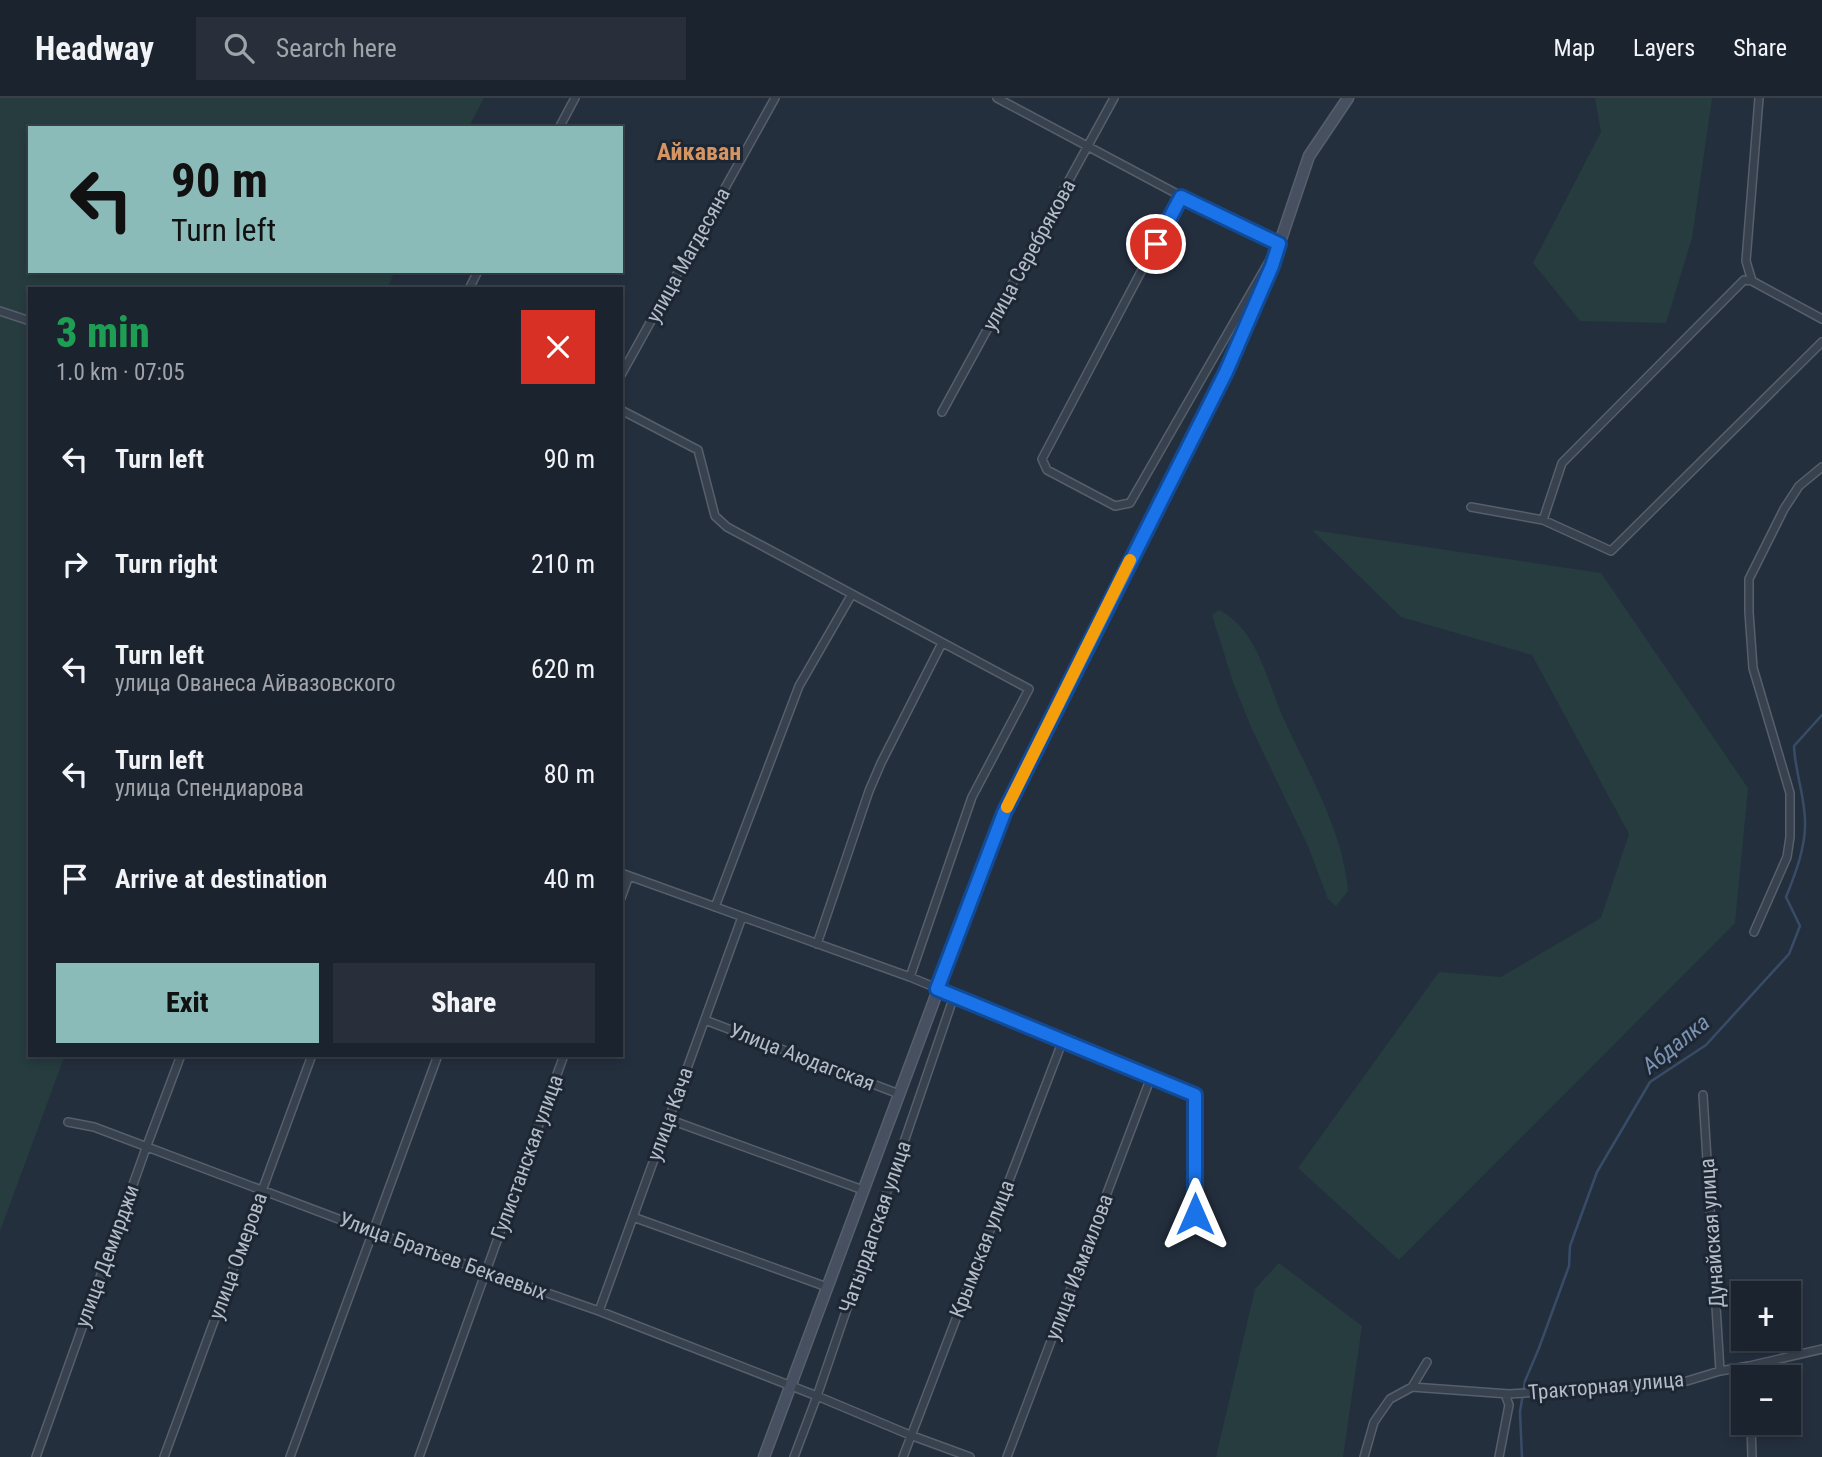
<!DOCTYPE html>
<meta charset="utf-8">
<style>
body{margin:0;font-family:"Roboto Condensed",sans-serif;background:#282f3a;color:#f1f3f6;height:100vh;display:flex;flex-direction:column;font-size:26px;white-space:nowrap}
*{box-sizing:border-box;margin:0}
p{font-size:23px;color:#a0a4aa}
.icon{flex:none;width:38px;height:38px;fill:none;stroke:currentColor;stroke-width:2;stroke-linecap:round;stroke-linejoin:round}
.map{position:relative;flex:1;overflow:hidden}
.side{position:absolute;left:28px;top:189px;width:595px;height:770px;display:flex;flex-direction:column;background:#1b232e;border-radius:0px;box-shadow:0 4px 10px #0003,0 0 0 2px #39404a}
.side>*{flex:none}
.banner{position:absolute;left:28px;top:28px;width:595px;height:147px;border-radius:0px;box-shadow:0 4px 10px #0003,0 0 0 2px #39404a;background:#8bbbb9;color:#111;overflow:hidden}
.fabs{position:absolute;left:1731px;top:1183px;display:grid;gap:14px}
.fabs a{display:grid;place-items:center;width:70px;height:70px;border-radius:0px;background:#1b232e;box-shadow:0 4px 10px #0003,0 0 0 2px #39404a;font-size:35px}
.pin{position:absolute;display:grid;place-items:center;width:60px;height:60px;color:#fff;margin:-30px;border:4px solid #fff;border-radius:50%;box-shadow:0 2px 7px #0007}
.me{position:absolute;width:77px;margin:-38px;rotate:0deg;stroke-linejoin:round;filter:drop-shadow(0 0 5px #0008)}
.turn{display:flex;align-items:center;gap:24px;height:147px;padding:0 28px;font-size:32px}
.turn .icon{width:91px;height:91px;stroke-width:2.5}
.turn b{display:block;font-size:49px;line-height:60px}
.round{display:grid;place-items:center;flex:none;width:74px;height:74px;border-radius:0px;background:#282f3a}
.summary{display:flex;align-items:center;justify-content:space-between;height:119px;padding:0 28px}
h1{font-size:42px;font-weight:800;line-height:52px;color:#1e9e55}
.action{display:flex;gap:14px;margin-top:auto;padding:14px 28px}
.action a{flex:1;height:80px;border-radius:0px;background:#8bbbb9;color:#111;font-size:28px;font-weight:800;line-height:80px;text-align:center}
.action a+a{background:#282f3a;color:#f1f3f6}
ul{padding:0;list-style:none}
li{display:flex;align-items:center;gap:21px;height:105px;padding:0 28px}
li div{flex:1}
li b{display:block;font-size:26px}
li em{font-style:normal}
header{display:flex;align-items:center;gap:42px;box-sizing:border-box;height:98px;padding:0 35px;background:#1b232e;border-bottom:2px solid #39404a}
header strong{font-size:33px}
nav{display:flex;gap:38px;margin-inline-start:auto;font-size:24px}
.search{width:490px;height:63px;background:#282f3a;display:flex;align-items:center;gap:18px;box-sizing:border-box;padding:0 24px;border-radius:0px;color:#a0a4aa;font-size:26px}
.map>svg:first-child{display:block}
.green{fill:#263c3f}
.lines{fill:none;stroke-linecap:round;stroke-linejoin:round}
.stream{stroke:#394c67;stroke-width:2.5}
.minor-casing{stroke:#565f6c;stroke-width:10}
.secondary-casing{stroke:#565f6c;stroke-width:13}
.minor{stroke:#38414e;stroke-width:7}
.secondary{stroke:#465061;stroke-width:10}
.route-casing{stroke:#114b97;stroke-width:18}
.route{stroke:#1a73e8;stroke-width:12}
.slow{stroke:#f59e0b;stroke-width:12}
.labels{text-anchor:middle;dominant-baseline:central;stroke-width:6;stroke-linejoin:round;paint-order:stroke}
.street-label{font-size:21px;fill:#b4bcc9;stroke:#1d2633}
.water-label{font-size:23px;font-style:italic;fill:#7c92b1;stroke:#1d2633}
.quarter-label{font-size:24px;font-weight:bold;fill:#d59563;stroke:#1d2633}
</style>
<header>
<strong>Headway</strong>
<div class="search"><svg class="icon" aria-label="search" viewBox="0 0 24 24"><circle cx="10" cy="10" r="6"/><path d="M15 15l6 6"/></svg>Search here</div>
<nav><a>Map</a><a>Layers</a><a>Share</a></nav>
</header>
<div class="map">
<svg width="1822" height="1359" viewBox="0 0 1822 1359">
<rect width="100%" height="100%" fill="#242f3e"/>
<!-- green -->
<path class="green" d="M0,0H484L468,30H30V173H395L387,191H30V957H65L0,1133Z
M1595,0H1712L1692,140L1666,225L1580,223L1533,165L1601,34Z
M1312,432L1601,475L1748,690L1735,825L1399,1162L1298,1070L1439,874L1501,879L1601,820L1629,736L1532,557L1401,519Z
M1219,512C1231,518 1240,527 1247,537C1263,560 1271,591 1282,617C1307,673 1343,731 1348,793L1336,808L1328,801L1308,748L1251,629L1233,584L1212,517Z
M1279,1165L1362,1228L1343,1359H1216L1255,1191Z"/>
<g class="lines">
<!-- stream -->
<path class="stream" d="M1522,1359L1520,1314L1525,1283L1539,1250L1569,1168L1570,1148L1597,1074L1650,984L1706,947L1789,856L1800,828L1786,799C1795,777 1806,748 1805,724C1805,699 1795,674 1794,648L1822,617"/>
<defs>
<path id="minor" d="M997,0L1181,98L1279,146L1277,149
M559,30L575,0
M1181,98L1042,361L1047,372L1115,408L1130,405L1271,160
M1752,183L1822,221
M469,191L478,173
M0,213L30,223
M621,277L775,0
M621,312L698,352L715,418L727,429L1029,591L972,699L910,879
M942,314L1114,0
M1471,409L1543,422L1611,453L1822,244
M1543,422L1562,365L1744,182L1752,183L1746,163L1759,0
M621,775L910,879L1195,997V1116
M621,800L629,778
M715,809L799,588L852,496
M1754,834L1787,759L1790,739V695L1753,570L1749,514V481L1784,411L1799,388L1822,369
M817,846L869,693L881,665L942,545
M705,922L899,996
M1703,997L1720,1273
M668,1021L863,1092
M68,1024L94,1029L373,1134L599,1213L817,1298L910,1337L970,1359
M633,1119L827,1189
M599,1213L742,819
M1412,1289L1427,1264
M1751,1325L1752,1359
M36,1359L146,1050L181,957
M164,1359L312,957
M290,1359L438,957
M419,1359L564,957
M794,1359L817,1298L954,898
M903,1359L1063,942
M1007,1359L1151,979
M1364,1359L1374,1324L1390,1301L1412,1289L1509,1296L1677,1286L1720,1273L1749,1268L1822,1251
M1499,1359L1509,1307L1505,1296"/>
<path id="secondary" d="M764,1359L1004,715L1226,274L1272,168L1309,58L1348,0"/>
</defs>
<!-- minor casing -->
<use href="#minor" class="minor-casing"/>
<!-- secondary casing -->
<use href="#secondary" class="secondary-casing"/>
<!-- minor -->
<use href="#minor" class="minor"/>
<!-- secondary -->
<use href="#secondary" class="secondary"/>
</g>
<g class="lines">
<defs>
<path id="route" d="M1156,146L1181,99L1279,146L1272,168L1226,274L1004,715L937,891L1195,997V1116"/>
</defs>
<!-- route casing -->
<use href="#route" class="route-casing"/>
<!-- route -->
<use href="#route" class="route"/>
<!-- slow -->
<path class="slow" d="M1007,709L1130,462"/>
</g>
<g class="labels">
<!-- street labels -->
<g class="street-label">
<text transform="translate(688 157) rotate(-61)">улица Магдесяна</text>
<text transform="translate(1029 157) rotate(-61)">улица Серебрякова</text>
<text transform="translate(802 959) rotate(21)">Улица Аюдагская</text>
<text transform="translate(670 1016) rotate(-70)">улица Кача</text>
<text transform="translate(527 1059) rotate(-70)">Гулистанская улица</text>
<text transform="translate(875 1129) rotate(-71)">Чатырдагская улица</text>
<text transform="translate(1712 1135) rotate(-94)">Дунайская улица</text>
<text transform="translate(982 1151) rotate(-69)">Крымская улица</text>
<text transform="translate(107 1158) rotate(-70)">улица Демирджи</text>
<text transform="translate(238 1158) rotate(-70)">улица Омерова</text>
<text transform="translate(443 1158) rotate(20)">Улица Братьев Бекаевых</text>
<text transform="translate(1079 1169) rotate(-69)">улица Измаилова</text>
<text transform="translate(1606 1288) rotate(-5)">Тракторная улица</text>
</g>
<!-- water labels -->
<g class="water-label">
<text transform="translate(1676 946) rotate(-39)">Абдалка</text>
</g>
<!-- quarter labels -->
<g class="quarter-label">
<text x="699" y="54">Айкаван</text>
</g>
</g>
</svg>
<div class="fabs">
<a>+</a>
<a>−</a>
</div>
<div class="pin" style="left:1156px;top:146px;background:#d93025"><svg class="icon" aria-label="arrive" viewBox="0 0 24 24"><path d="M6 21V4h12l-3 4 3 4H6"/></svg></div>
<svg class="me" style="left:1195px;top:1116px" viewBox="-20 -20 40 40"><path d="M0-17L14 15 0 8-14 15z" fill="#1a73e8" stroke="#fff" stroke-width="4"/></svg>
<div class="banner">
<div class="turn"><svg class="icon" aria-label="left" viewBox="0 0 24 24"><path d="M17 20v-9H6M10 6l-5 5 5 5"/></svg><div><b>90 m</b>Turn left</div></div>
</div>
<section class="side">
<div class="summary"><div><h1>3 min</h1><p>1.0 km · 07:05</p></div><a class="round" style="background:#d93025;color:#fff"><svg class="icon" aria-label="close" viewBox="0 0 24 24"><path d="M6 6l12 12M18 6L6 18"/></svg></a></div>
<ul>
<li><svg class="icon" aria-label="left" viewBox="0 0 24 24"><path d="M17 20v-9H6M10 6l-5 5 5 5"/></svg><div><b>Turn left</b></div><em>90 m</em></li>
<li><svg class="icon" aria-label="right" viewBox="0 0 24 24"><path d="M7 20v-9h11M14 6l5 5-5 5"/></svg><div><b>Turn right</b></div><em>210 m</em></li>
<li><svg class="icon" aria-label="left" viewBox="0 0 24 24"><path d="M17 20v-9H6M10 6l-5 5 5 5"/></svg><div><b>Turn left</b><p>улица Ованеса Айвазовского</p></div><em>620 m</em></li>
<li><svg class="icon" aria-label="left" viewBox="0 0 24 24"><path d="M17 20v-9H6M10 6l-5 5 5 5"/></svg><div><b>Turn left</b><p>улица Спендиарова</p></div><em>80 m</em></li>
<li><svg class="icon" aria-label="arrive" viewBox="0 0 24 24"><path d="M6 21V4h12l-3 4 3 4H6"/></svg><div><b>Arrive at destination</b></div><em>40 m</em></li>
</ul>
<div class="action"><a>Exit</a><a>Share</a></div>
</section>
</div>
